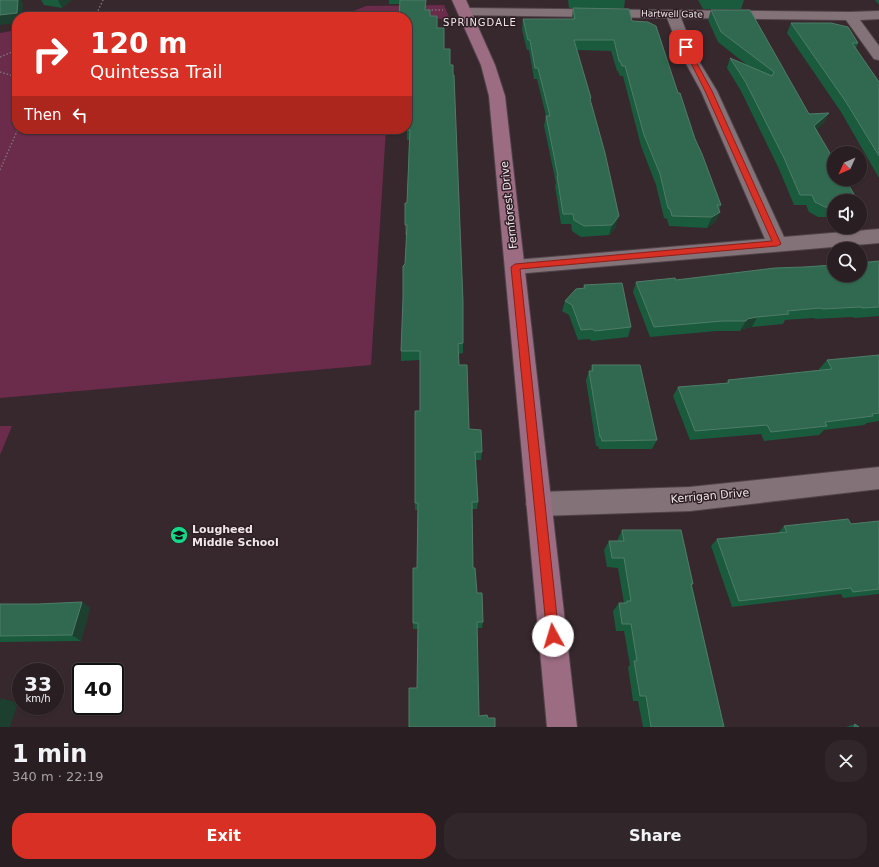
<!DOCTYPE html>
<meta charset="utf-8">
<style>
body{margin:0;font-family:"DejaVu Sans",sans-serif;background:#31272a;color:#f1f3f6;height:100vh;display:flex;flex-direction:column;font-size:15px;white-space:nowrap}
*{box-sizing:border-box;margin:0}
p{font-size:13px;color:#a5a2a5}
.icon{flex:none;width:22px;height:22px;fill:none;stroke:currentColor;stroke-width:2;stroke-linecap:round;stroke-linejoin:round}
.map{position:relative;height:727px;overflow:hidden}
.sheet{display:flex;flex-direction:column;background:#291e22;flex:1}
.sheet>*{flex:none}
.top-card{position:absolute;left:12px;top:12px;width:400px;height:122px;border-radius:16px;box-shadow:0 1px 3px #0004,0 0 0 1px #453c40;background:#d93025;color:#fff;overflow:hidden}
.needle{width:26px;rotate:225deg}
.buttons{position:absolute;left:827px;top:146px;display:grid;gap:8px}
.buttons a{display:grid;place-items:center;width:40px;height:40px;border-radius:50%;background:#291e22;box-shadow:0 1px 3px #0004,0 0 0 1px #453c40;font-size:20px}
.speed{position:absolute;left:12px;top:663px;display:flex;gap:8px;font-size:20px;font-weight:700;text-align:center}
.speed>*{display:grid;place-content:center;width:52px;height:52px;border-radius:50%;background:#291e22;box-shadow:0 1px 3px #0004,0 0 0 1px #453c40;line-height:1}
.speed small{font-size:10px;font-weight:400}
.speed .limit{border:2px solid #111;border-radius:6px;background:#fff;color:#111}
.pin{position:absolute;display:grid;place-items:center;width:34px;height:34px;color:#fff;margin:-17px;border-radius:8px;box-shadow:0 2px 6px #0006}
.me{position:absolute;width:44px;margin:-22px;rotate:354deg;stroke-linejoin:round;filter:drop-shadow(0 0 3px #0008)}
.turn{display:flex;align-items:center;gap:14px;height:84px;padding:0 12px;font-size:18px}
.turn .icon{width:52px;height:52px;stroke-width:2.5}
.turn b{display:block;font-size:28px;line-height:34px}
.then{display:flex;align-items:center;height:38px;padding:0 12px;background:#0003;gap:8px;font-size:15px}
.round{display:grid;place-items:center;flex:none;width:42px;height:42px;border-radius:16px;background:#31272a}
.headline{display:flex;align-items:center;justify-content:space-between;height:68px;padding:0 12px}
h1{font-size:24px;font-weight:800;line-height:30px}
.cta{display:flex;gap:8px;margin-top:auto;padding:8px 12px}
.cta a{flex:1;height:46px;border-radius:16px;background:#d93025;color:#fff;font-size:16px;font-weight:800;line-height:46px;text-align:center}
.cta a+a{background:#31272a;color:#f1f3f6}
.map>svg:first-child{display:block}
.green{fill:#6b2b4b}
.lines{fill:none;stroke-linecap:round;stroke-linejoin:round}
.street-casing{stroke:#504449;stroke-width:2}
.secondary-casing{stroke:#504449;stroke-width:2}
.path{stroke:#7e7176;stroke-width:1.5;stroke-dasharray:1.5 2;stroke-linecap:butt}
.street{fill:#847279;fill-rule:evenodd}
.secondary{fill:#9c6c83;fill-rule:evenodd}
.wall{fill:#1a5a3d}
.shaded-wall{fill:#1c3f2f}
.building{fill:#316950;stroke:#4f7c68}
.route{fill:#d93025;stroke:#8d1f18}
.labels{text-anchor:middle;dominant-baseline:central;stroke-width:3;stroke-linejoin:round;paint-order:stroke}
.far-street-label{font-size:9px;fill:#f0e6ea;stroke:#2d1e24}
.far-neighbourhood-label{font-size:10px;letter-spacing:1px;fill:#f0e6ea;stroke:#2d1e24}
.street-label{font-size:11px;fill:#f0e6ea;stroke:#2d1e24}
.poi-label{font-size:11px;font-weight:bold;fill:#f0e6ea;stroke:#2d1e24;text-anchor:start}
</style>
<div class="map">
<svg width="879" height="727" viewBox="0 0 879 727">
<rect width="100%" height="100%" fill="#37282e"/>
<!-- green -->
<path class="green" d="M444,5L450,19L339,17L366,6Z
M17,30V129H386L371,365L0,398V33Z
M0,426H12L0,455Z"/>
<g class="lines">
<defs>
<path id="street" d="M465,8L850,12L879,11V19L860,20L879,46V60L874,59L846,20L681,18L697,58L717,91L784,237L879,229V243L515,274L508,272L505,267L508,262L515,260L765,239L701,91L683,58L667,18L460,15L458,12L460,9Z
M879,467V489L690,511L539,516L530,512L526,504L530,496L539,492L690,487Z"/>
<path id="secondary" d="M452,0H466L495,65L505,96L577,727H547L489,96L481,65Z"/>
</defs>
<!-- street casing -->
<use href="#street" class="street-casing"/>
<!-- secondary casing -->
<use href="#secondary" class="secondary-casing"/>
<!-- path -->
<path class="path" d="M428,10H443
M95,17L103,0
M361,17L401,12
M0,57L17,50
M0,72L17,77
M0,170L18,129"/>
<!-- street -->
<use href="#street" class="street"/>
<!-- secondary -->
<use href="#secondary" class="secondary"/>
</g>
<!-- wall -->
<path class="wall" d="M41,0H71L62,8L44,5Z
M389,0H426V10L430,16L437,28L453,75L463,343V353L458,354L459,365L469,429L482,452L481,460H476L478,502L477,509H472L473,568L477,593L483,622L482,628H477L479,716L488,718L495,727L417,688L418,629H413V623L417,568L418,510H415V503L420,411V360L401,361V351L406,245V235H405V225L407,203L409,140H407V130L410,50H407V17L400,4H389Z
M568,0H625L624,8H569Z
M698,0H744L741,9H703Z
M875,0H879V5Z
M573,8L632,21L678,93L721,205L719,210L720,212L715,222L707,228L669,226L667,219L664,218L656,185L641,146L623,76H620L618,71H617L611,51L577,50L590,102L616,227L609,235L581,237L572,231L571,224H561L555,186L556,183L544,126L546,116L537,79H534L529,50H527L522,30L523,19H572Z
M711,10H750L809,114L829,113L823,124L817,129L834,201V217H818L809,212L806,205H794L779,169L741,91L727,68L730,58L747,65L718,42L708,20Z
M791,23L858,43L856,48L879,82V178L841,112L787,33Z
M879,261V316L855,318L852,317L816,319L813,318L785,320L783,324L752,327L742,329L740,331H717L650,337L633,292L636,282L676,280L804,267Z
M584,285L631,327L628,337L592,341L589,339L578,340L569,315L562,311L565,301L583,288Z
M879,355V421L867,423L864,425L824,430L819,435L764,441L761,434L690,440L673,396L678,387L726,383L728,380L819,370V369L827,360Z
M592,365L657,440L652,449H599L598,446H596L586,380L589,371H590Z
M879,521V594L843,598L841,594L732,607L711,546L717,539L778,533L784,526L851,524Z
M622,530L693,584L692,585L724,727H643L638,701H633L628,667L630,665L624,631H616L613,611L619,603H624L618,568L607,567L604,550L609,541H617Z
M82,602L90,608L81,641L0,642V604H38Z
M855,724L859,727H846Z"/>
<!-- shaded-wall -->
<path class="shaded-wall" d="M18,0H21L23,4L22,17H17V23L0,25V15Z
M58,0H71L62,8Z
M829,113L823,124L809,136L814,126Z
M720,212L715,222L707,228L712,217Z
M619,216L616,227L609,235L612,225Z
M757,317L752,327L742,329L740,331L747,319Z
M82,602L90,608L81,641L72,635Z
M1,698L18,703L10,727H0V702Z"/>
<!-- building -->
<path class="building" d="M0,0H18L17,13L0,15Z
M400,0H426L425,10H430V16H437V28H444V49H450V65H453V75H454L463,302V343L458,344L459,365H467L469,429L481,430L482,452H475L478,502H472L473,568H475L477,593H482L483,622H477L479,716L487,715L488,718H495V727H409V688H417L418,623H413V568H417L418,503H415V411H420V351H401L403,298V266L405,264L406,245L407,225H405V203H407L410,130H407V120L410,40H407V17H399Z
M573,8L629,9L632,21L648,22L656,26L678,93H680L695,139L702,154L721,205H717L720,212L712,217L672,216L670,209L668,208L660,174L644,135L625,66H622L620,61H619L614,40H574L591,98L590,99L605,153L619,216L612,225L584,226L574,220L573,214H563L557,176H558L546,116H550L538,68H535L530,40H528L523,19H575Z
M711,10H750L809,114L829,113L814,126L834,160V179H845L858,201H834V207H825L815,202L812,195H800L784,158L745,81L730,58L772,76L774,72L721,32Z
M791,23H831L848,27L858,43H852L879,82V156L846,102Z
M879,261V307L863,308L860,307L823,309L820,308L787,311L789,314L757,317L747,319L746,321H723L654,327L636,282L675,278L676,280L775,268L804,267L834,265V275H860V263Z
M622,283L631,327L595,331L592,329L581,330L572,305L565,301L576,289L585,288L584,285Z
M879,355V413L872,414L873,416L825,422L827,426L771,432L767,425L695,431L678,387L729,383L728,380L832,369L827,360Z
M592,365H640L657,440L602,441L601,437H600L589,371H593Z
M848,519L851,524L879,521V589L853,592L851,588L739,601L717,539L787,532L784,526Z
M622,530H681L693,584H691L724,727H651L646,696H640L634,661H637L631,624H622L619,603H627V601H631L624,558H612L609,541H624Z
M82,602L72,635L0,636V604H38Z
M855,724L859,727H854Z"/>
<!-- route -->
<path class="route" d="M683,45L688,47L712,91L781,244L777,246L520,269L559,636L557,641L553,642L548,641L547,636L511,267L515,264L772,241L705,91L683,47Z"/>
<!-- icons -->
<defs>
<symbol id="school-disc" viewBox="-11 -11 22 22"><circle r="9.5" fill="#15d989" stroke="#2d1e24"/><path d="M0-5L7-2L0 1L-7-2ZM-4 1L0 2.5L4 1V4Q0 6-4 4Z" fill="#111"/></symbol>
</defs>
<g fill-rule="evenodd">
<use href="#school-disc" x="169" y="525" width="20" height="20"/>
</g>
<g class="labels">
<!-- far-street labels -->
<g class="far-street-label">
<text transform="translate(672 14) rotate(1)">Hartwell Gate</text>
</g>
<!-- far-neighbourhood labels -->
<g class="far-neighbourhood-label">
<text x="480" y="22">SPRINGDALE</text>
</g>
<!-- street labels -->
<g class="street-label">
<text transform="translate(509 205) rotate(-96)">Fernforest Drive</text>
<text transform="translate(710 496) rotate(-5)">Kerrigan Drive</text>
</g>
<!-- poi labels -->
<g class="poi-label">
<text x="192" y="529">Lougheed<tspan x="192" dy="13">Middle School</tspan></text>
</g>
</g>
</svg>
<div class="buttons">
<a><svg class="needle" viewBox="-14 -14 28 28"><path d="M0-13l5 13h-10z" fill="#e53935"/><path d="M0 13l5-13h-10z" fill="#a5a2a5"/></svg></a>
<a><svg class="icon" aria-label="sound" viewBox="0 0 24 24"><path d="M4 9h4l5-4v14l-5-4H4zM17 9q2 3 0 6"/></svg></a>
<a><svg class="icon" aria-label="search" viewBox="0 0 24 24"><circle cx="10" cy="10" r="6"/><path d="M15 15l6 6"/></svg></a>
</div>
<div class="speed"><div>33<small>km/h</small></div><div class="limit">40</div></div>
<div class="pin" style="left:686px;top:47px;background:#d93025"><svg class="icon" aria-label="arrive" viewBox="0 0 24 24"><path d="M6 21V4h12l-3 4 3 4H6"/></svg></div>
<svg class="me" style="left:553px;top:636px" viewBox="-20 -20 40 40"><circle r="19" fill="#fff"/><path d="M0-13L10 11 0 6-10 11z" fill="#d93025"/></svg>
<div class="top-card">
<div class="turn"><svg class="icon" aria-label="right" viewBox="0 0 24 24"><path d="M7 20v-9h11M14 6l5 5-5 5"/></svg><div><b>120 m</b>Quintessa Trail</div></div>
<div class="then">Then<svg class="icon" aria-label="left" viewBox="0 0 24 24"><path d="M17 20v-9H6M10 6l-5 5 5 5"/></svg></div>
</div>
</div>
<section class="sheet">
<div class="headline"><div><h1>1 min</h1><p>340 m · 22:19</p></div><a class="round"><svg class="icon" aria-label="close" viewBox="0 0 24 24"><path d="M6 6l12 12M18 6L6 18"/></svg></a></div>
<div class="cta"><a>Exit</a><a>Share</a></div>
</section>
